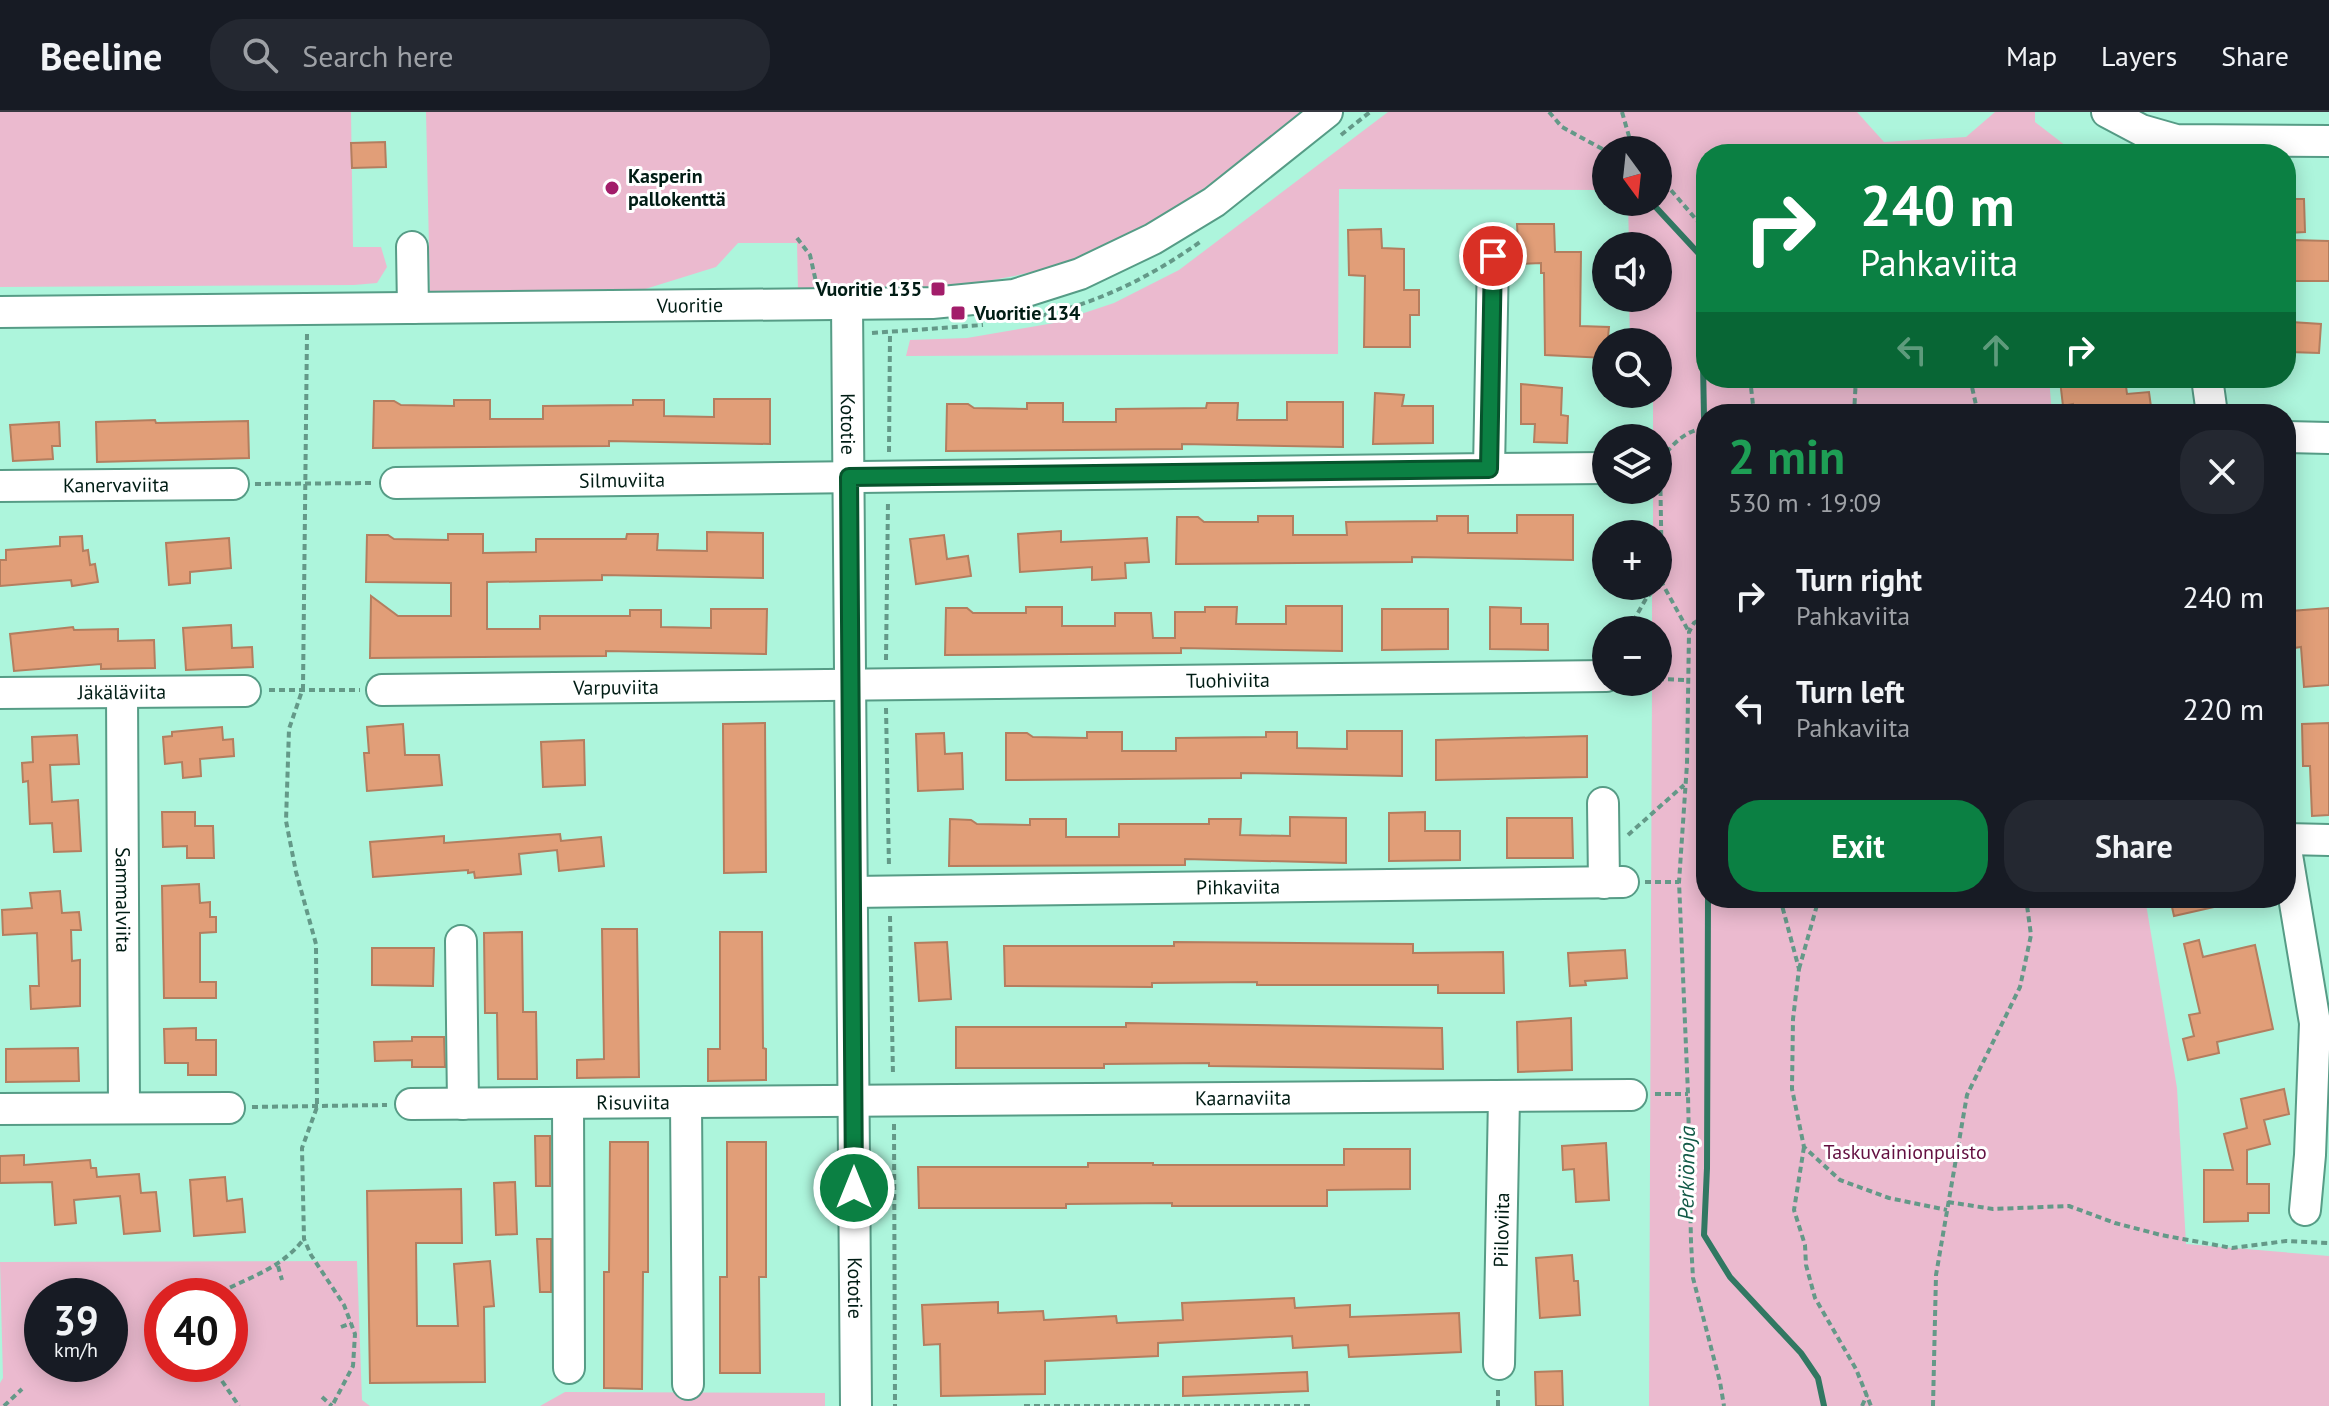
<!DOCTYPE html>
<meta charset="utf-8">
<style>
body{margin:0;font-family:"PT Sans",sans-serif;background:#242831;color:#f1f3f6;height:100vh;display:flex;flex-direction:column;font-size:30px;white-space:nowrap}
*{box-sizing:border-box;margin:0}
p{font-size:26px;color:#9ea1a6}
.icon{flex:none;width:44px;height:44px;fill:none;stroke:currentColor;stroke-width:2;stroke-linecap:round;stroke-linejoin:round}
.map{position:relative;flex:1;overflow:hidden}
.side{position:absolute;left:1696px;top:292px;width:600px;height:504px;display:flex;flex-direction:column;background:#171b24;border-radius:32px;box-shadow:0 4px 20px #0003}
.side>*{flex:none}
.top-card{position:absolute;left:1696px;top:32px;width:600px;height:244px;border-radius:32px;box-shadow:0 4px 20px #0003;background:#0b8043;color:#fff;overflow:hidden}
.needle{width:52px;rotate:165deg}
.tools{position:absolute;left:1592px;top:24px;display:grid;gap:16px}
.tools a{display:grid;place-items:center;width:80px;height:80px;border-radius:50%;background:#171b24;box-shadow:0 4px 20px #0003;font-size:40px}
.speed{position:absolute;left:24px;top:1166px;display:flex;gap:16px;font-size:40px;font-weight:700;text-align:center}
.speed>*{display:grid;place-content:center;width:104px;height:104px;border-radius:50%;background:#171b24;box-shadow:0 4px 20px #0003;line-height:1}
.speed small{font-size:20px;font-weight:400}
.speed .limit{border:12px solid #d22;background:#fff;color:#111}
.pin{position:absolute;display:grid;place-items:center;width:68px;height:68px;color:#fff;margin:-34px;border:4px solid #fff;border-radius:50%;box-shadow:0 2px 8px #0007}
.me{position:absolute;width:88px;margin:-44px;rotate:0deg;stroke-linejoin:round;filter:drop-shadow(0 0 6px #0008)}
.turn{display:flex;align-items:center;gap:28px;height:168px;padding:0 32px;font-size:36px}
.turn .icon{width:104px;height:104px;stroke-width:2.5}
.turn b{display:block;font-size:56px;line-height:68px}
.lanes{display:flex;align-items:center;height:76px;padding:0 32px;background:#0003;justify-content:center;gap:40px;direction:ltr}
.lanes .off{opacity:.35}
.round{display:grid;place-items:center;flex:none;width:84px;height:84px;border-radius:32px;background:#242831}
.summary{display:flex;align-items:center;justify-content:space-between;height:136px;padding:0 32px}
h1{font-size:48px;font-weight:600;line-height:60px;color:#1e9e55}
.action{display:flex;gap:16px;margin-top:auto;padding:16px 32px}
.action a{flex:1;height:92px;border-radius:32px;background:#0b8043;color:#fff;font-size:32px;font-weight:600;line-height:92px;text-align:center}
.action a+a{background:#242831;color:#f1f3f6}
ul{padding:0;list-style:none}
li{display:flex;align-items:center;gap:24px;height:112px;padding:0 32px}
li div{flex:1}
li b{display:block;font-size:30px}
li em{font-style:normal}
header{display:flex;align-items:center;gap:48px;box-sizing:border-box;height:112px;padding:0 40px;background:#171b24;border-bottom:2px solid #363941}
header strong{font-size:38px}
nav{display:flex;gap:44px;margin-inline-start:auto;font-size:28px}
.search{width:560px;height:72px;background:#242831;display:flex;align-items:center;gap:20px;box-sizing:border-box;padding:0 28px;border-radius:32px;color:#9ea1a6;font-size:30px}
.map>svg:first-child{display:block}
.green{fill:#ebbacf;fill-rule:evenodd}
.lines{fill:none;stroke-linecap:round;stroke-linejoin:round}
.stream{stroke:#317862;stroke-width:6}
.building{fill:#e19e78;stroke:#b37e5f;stroke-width:2}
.minor-casing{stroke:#569c86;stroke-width:34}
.path{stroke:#649988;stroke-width:4;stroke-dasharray:6 4;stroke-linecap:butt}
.minor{stroke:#fff;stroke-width:30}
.route-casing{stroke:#07532c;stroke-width:20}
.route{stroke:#0b8043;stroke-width:14}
.poi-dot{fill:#a21d6a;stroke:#fff;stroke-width:3}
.labels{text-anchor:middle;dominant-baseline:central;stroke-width:6;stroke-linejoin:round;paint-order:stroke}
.poi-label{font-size:20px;font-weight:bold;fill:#001c14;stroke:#fff;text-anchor:start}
.street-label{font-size:20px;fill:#001c14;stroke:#fff}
.park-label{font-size:20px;fill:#630f40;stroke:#fff}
.water-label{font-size:22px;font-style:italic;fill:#135b48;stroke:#fff}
</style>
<header>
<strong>Beeline</strong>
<div class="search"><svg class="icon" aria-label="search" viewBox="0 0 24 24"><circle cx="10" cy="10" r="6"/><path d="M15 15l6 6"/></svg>Search here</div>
<nav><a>Map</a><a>Layers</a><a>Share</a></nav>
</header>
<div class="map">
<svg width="2329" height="1294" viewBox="0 0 2329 1294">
<rect width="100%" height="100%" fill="#adf5dc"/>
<!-- green -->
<path class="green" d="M0,0H351L353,135H381L387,155L377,171L354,173L0,175Z
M426,0H1304C1246,48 1186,93 1119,127C1106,133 1094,142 1080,146C991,177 891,181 798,178L797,131H738L716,155L642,178L430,179Z
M1388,0H1857L1884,30L1966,25L1995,0H2035V10L2070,37L2034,38V42H1706V266H2049L2052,302H1706V786H2145L2177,976L2186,1132L2329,1144V1294H1649L1652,570H1658V518H1652V474H1658V422H1653V378H1658V326H1653V282H1658V230H1630L1629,186H1658V134H1629L1628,90H1658V38H1606V78L1339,77L1338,242L906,244L910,228L967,226L1054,211L1114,191L1179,158Z
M357,1149L362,1288L370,1294H0V1271L3,1266L0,1150ZM42,1184H110V1252H42ZM230,1184V1252H162V1184Z
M565,1280L825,1281V1294H540Z"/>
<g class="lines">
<!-- stream -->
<path class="stream" d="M1651,90L1701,144L1704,305
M1704,327L1706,425
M1708,786L1707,1056L1704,1123L1730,1165L1801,1241L1818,1266L1824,1294"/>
</g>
<!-- building -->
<path class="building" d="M385,30L386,55L352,56L351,31Z
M2286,87H2304L2305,120L2287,121Z
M1517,112H1554L1555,140H1581L1580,214L1609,215L1606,246L1545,243L1544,161H1541V151L1519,152Z
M1381,117L1382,136L1404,137V178H1419V203H1410V235H1364L1365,164L1349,163L1348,118Z
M2293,128L2329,129V169H2292Z
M2291,210L2321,212L2319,241L2289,240Z
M2079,266H2125L2127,282L2149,280L2152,302H2122V298L2074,302L2073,292L2063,294L2060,268Z
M1521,272L1562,276L1561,303L1568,304L1567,331L1534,330L1535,312H1521Z
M1375,281L1404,283L1402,294H1433V331L1373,332Z
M714,287H770V332L609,329V334L373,336L374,289H394L401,293L454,294V288H490V307H543V294L633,293V288H664V304L714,305Z
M1287,290H1343V335L1182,332V337L946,339L947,292H968L974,296L1027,297V291H1063V310H1116V297L1206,296L1207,291H1238L1237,308H1287Z
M155,308L156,311L248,309L249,346L97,350L96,310Z
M59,310L60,334H52L53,347L13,349L10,313Z
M1517,403H1573V448L1412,445V450L1176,452L1177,405H1198L1204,410H1258V404H1293V423H1347L1346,410L1437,409V404H1468V421H1517Z
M1061,419V430L1147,426L1149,450L1125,451L1126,466L1092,468V455L1020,460L1018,422Z
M707,420L763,421V466L602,463V468L487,470V517H540V504H630V498H661V515L711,516V497H767L766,542L606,539V544L370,546L371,484L398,504H451V471L366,470L367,423H388L394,427L448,428V422H483V441L536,440V427H626L627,422H658L657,438L707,439Z
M944,423L947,447L968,444L971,464L916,472L910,427Z
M82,424L83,439L88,438L90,453L95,452L98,470L72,474L71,468L0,474V448H6V438L60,434V425Z
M229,426L231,456L190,460V471L169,473L166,431Z
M1286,494H1342V539L1181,536V541L945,543L946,496H967L973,501H1026V495H1062V514H1115V501H1151L1153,526H1175V500H1205V495H1237L1236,512H1286Z
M1490,495L1521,496V512H1548V538L1490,537Z
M2329,496V573L2304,575L2301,535L2294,536L2291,499Z
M1382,497H1448V537L1382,538Z
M231,513L232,536L252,535L253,555L186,558L183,516Z
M73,515L74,518L118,517V529L154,528L155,556L101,557V552L14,559L10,522Z
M765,611L766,760L724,761L723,612Z
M2329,611V703L2312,704L2310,654H2303L2302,612Z
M403,612L405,643H439L442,673L367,679L364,641H369L367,615Z
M222,615L223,628L233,627L234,644L200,647L201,664L183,666L182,650L165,652L163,625L172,624V620Z
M1347,619H1402V664L1241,661V666L1006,668V621H1027L1033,625L1087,626V620H1122V639H1176V626L1266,625V620H1297V636L1347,637Z
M944,621L945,642L962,641L963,677L918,679L916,622Z
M77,623L79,652L50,653L52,690L78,688L81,739L54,740L52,711L30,712L28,669L23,670L22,651L33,650L32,625Z
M1587,624V665L1436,668V628Z
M584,628L585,673L543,675L541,630Z
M162,700H195V714H213L214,746H187V734L163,735Z
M1425,700V719H1460V748L1389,749V701Z
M1290,705L1346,706V751L1185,747V753L949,754L950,707L971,708L977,712L1030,713V707H1066V725H1119V712H1209V707H1241L1240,723L1290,724Z
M1507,706H1572L1573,746H1507Z
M560,722L561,729L601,725L604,754L559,759L557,738L519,742L521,762L475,766L474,760L468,761V758L373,765L370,730L444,724V731Z
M199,772L200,791L210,790V805H216V820L200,821V870H216V886H164L162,774Z
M60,779L62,801L79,800L81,818H71L72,849L80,848V894L31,897L30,874H39L37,821L3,823L2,798L32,796L30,781Z
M2170,786H2222L2223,793L2174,804Z
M602,817H637L639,965L577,966V948L604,947Z
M522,820L523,900H536L537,967H498L497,901H485L484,821Z
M720,820H762L763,936L766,937V968L708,969V937H720Z
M2199,828L2203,845L2255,833L2273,917L2217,930L2219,941L2188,948L2183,927L2194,924L2189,903L2200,901L2184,832Z
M947,830L951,887L919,889L915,831Z
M1174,830L1413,832V841L1503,840L1504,881H1438V873H1257V870L1152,871V875L1005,874L1004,834H1174Z
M372,836H434L433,874L372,873Z
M1625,838L1627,866L1585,869L1586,873L1570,874L1568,841Z
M1571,906L1572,958L1518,960L1517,910Z
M1126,911L1442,916L1443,957L1209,954V951L1104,952V956H956V915H1126Z
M196,916V928H216V963H188V951H165L164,917Z
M412,925H444L445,955H412V948L375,949L374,930L412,929Z
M78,936L79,969L6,970V937Z
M2284,977L2289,1002L2264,1008L2270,1032L2247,1038V1072H2269V1101H2248V1109L2204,1110V1058H2233L2224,1022L2247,1016L2241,987Z
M535,1024H550V1074H536Z
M610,1030H648V1160H643L642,1277L604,1276V1160H609Z
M727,1030H766V1165H759L760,1261H720V1165H727Z
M1606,1031L1609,1088L1576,1090L1574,1057L1563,1058L1562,1034Z
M1344,1037H1410V1077L1327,1078V1094H1172V1091L1066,1092V1096H919L918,1055H1088V1051H1153V1053H1344Z
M24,1043V1053L90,1048L91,1056H96L97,1065L139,1062L141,1081L156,1080L160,1119L124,1122L120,1084L74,1088L76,1111L55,1113L52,1070L0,1071V1044Z
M225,1065L227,1089L242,1087L245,1120L194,1124L190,1068Z
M515,1070L517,1122L496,1123L494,1071Z
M461,1077L462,1131H416L417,1214H458L454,1152L490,1149L494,1194L484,1195L485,1270L370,1271L367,1079Z
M537,1127H551V1180H540Z
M1572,1143L1574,1169H1578L1580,1203L1540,1206L1536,1146Z
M1294,1186L1295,1196L1350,1193V1205L1459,1201L1461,1240L1349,1245L1348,1233L1293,1236L1292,1224L1158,1231V1244L1045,1249V1282L941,1284L940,1232L924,1233L922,1193L998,1190V1201L1043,1199L1044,1208L1116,1204L1117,1211L1183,1208L1182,1191Z
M1562,1259L1563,1294H1536L1535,1260Z
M1307,1260L1308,1279L1183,1284V1265Z"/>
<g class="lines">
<defs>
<g id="minor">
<path d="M2107,0L2141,18L2176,28L2329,29"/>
<path d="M412,135L413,196"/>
<path id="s1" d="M847,192L856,1294"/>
<path id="s2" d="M0,200L932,191L1014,183L1080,162L1153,127L1214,90L1327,0"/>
<path d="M2207,266L2212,302"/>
<path d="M2286,325L2329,326"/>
<path d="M1489,357L1605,356"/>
<path id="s3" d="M396,371L1489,357L1493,144"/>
<path id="s4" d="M0,374L233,372"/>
<path id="s5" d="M382,578L1606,564"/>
<path id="s6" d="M122,580L124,996"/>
<path id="s7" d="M0,581L245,579"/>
<path d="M1603,691L1604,771"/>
<path d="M2286,727L2329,728"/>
<path d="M2286,737L2315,911L2310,1043L2305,1098"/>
<path id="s8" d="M852,780L1623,770"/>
<path d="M461,829L463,992"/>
<path d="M686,990L688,1272"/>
<path d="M568,991L569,1256"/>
<path id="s9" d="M411,992L1631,983"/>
<path d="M0,997L229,996"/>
<path id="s10" d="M1499,1252L1504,985"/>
</g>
</defs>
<!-- minor casing -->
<use href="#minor" class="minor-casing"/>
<!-- path -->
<path class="path" d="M1549,0L1562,15L1606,39
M1622,0L1633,38
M1341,23L1370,0
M1658,63L1706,119
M797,126L810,143L816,170
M1031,206C1093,193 1148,167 1200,130
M872,221L983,213
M307,222L303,576L289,617L286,709L296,760L316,832L317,995L302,1036L304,1127L311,1143L344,1193L355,1222L353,1254L332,1294
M1750,266L1754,302
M1970,266L1978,302
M1854,302L1856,266
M889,340L890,221
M1660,348L1662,471L1689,520
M1660,348C1673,332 1685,318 1706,316
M255,372L374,371
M1706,504L1694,511L1689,520L1687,652L1679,770L1688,982L1691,1130L1693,1166L1720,1270L1724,1294
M1628,518L1647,485L1662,471
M886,548L888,388
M1658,567L1687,568
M269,578H360
M886,596L889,756
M1628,723L1684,673
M1645,770H1679
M1780,786L1799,857L1793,907L1792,977L1804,1035L1840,1068L1889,1086L1947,1098
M890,804L893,964
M1799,857L1819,786
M1655,982H1688
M252,995L387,993
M894,1012L895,1294
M1804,1035L1794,1098L1805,1133L1806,1153L1815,1186L1856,1257L1871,1294
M1948,1090L1993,1097L2069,1094L2115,1111L2161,1123L2232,1136L2286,1129L2329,1131
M278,1154L282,1168
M221,1180C254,1163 280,1157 304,1127
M341,1215L351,1211
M222,1269L239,1294
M322,1285L332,1294
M4,1294L22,1277
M1024,1294H1310
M1498,1294V1276
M1862,1294L1867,1283
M1933,1294L1936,1163L1967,983L2020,875L2031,823L2026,786"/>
<!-- minor -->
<use href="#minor" class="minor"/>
</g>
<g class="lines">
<defs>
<path id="route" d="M854,1076L849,365L1489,357L1493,144"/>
</defs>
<!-- route casing -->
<use href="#route" class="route-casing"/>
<!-- route -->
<use href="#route" class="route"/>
</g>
<!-- markers -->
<g class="poi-dot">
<circle cx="612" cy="76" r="8"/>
<rect x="930" y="169" width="16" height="16" rx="4"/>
<rect x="950" y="193" width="16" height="16" rx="4"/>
</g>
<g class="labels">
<!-- poi labels -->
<g class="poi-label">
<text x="628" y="64">Kasperin<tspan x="628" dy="23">pallokenttä</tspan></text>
<text x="922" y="177" text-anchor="end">Vuoritie 135</text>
<text x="974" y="201">Vuoritie 134</text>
</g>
<!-- street labels -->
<g class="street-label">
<text stroke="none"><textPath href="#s2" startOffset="690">Vuoritie</textPath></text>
<text stroke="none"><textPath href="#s1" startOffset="120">Kototie</textPath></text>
<text stroke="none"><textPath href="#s3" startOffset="226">Silmuviita</textPath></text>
<text stroke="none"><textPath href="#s4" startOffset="116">Kanervaviita</textPath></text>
<text stroke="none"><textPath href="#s5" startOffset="846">Tuohiviita</textPath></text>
<text stroke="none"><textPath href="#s5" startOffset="234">Varpuviita</textPath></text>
<text stroke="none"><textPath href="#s7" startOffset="122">Jäkäläviita</textPath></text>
<text stroke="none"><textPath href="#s8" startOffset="386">Pihkaviita</textPath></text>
<text stroke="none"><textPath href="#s6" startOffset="208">Sammalviita</textPath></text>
<text stroke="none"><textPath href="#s9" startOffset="832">Kaarnaviita</textPath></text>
<text stroke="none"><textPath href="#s9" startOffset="222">Risuviita</textPath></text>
<text stroke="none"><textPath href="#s10" startOffset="134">Piiloviita</textPath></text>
<text stroke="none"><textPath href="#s1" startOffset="984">Kototie</textPath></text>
</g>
<!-- park labels -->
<g class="park-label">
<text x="1905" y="1040">Taskuvainionpuisto</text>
</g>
<!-- water labels -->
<g class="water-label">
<text transform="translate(1686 1061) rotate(-89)">Perkiönoja</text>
</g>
</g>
</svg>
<div class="tools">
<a><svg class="needle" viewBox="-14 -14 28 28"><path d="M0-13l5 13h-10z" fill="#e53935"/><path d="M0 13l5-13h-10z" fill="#9ea1a6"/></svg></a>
<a><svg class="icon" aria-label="sound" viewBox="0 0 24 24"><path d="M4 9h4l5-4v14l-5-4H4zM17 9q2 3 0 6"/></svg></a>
<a><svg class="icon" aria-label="search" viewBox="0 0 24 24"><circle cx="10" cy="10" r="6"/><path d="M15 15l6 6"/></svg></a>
<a><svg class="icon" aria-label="layers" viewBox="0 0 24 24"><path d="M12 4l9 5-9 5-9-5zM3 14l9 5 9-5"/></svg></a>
<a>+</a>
<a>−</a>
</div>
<div class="speed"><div>39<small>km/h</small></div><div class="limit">40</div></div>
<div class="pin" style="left:1493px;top:144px;background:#d93025"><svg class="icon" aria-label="arrive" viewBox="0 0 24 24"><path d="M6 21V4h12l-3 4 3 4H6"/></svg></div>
<svg class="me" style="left:854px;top:1076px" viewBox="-20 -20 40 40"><circle r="17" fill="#0b8043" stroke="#fff" stroke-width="3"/><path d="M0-11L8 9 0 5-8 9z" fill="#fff"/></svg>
<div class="top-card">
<div class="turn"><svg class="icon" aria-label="right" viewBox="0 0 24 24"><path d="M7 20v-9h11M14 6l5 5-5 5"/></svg><div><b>240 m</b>Pahkaviita</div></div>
<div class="lanes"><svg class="icon off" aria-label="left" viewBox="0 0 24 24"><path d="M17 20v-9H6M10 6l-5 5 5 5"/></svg><svg class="icon off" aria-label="ahead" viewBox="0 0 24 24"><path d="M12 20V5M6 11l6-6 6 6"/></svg><svg class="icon" aria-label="right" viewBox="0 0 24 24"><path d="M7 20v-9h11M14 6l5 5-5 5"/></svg></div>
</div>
<section class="side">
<div class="summary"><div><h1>2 min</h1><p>530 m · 19:09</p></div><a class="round"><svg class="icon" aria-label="close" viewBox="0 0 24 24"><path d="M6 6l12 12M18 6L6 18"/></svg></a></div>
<ul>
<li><svg class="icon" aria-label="right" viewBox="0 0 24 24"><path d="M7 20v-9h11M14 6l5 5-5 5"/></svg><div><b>Turn right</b><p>Pahkaviita</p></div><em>240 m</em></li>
<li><svg class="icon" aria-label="left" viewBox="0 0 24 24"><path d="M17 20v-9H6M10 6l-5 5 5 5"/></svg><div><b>Turn left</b><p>Pahkaviita</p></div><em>220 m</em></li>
</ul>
<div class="action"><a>Exit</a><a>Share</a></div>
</section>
</div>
